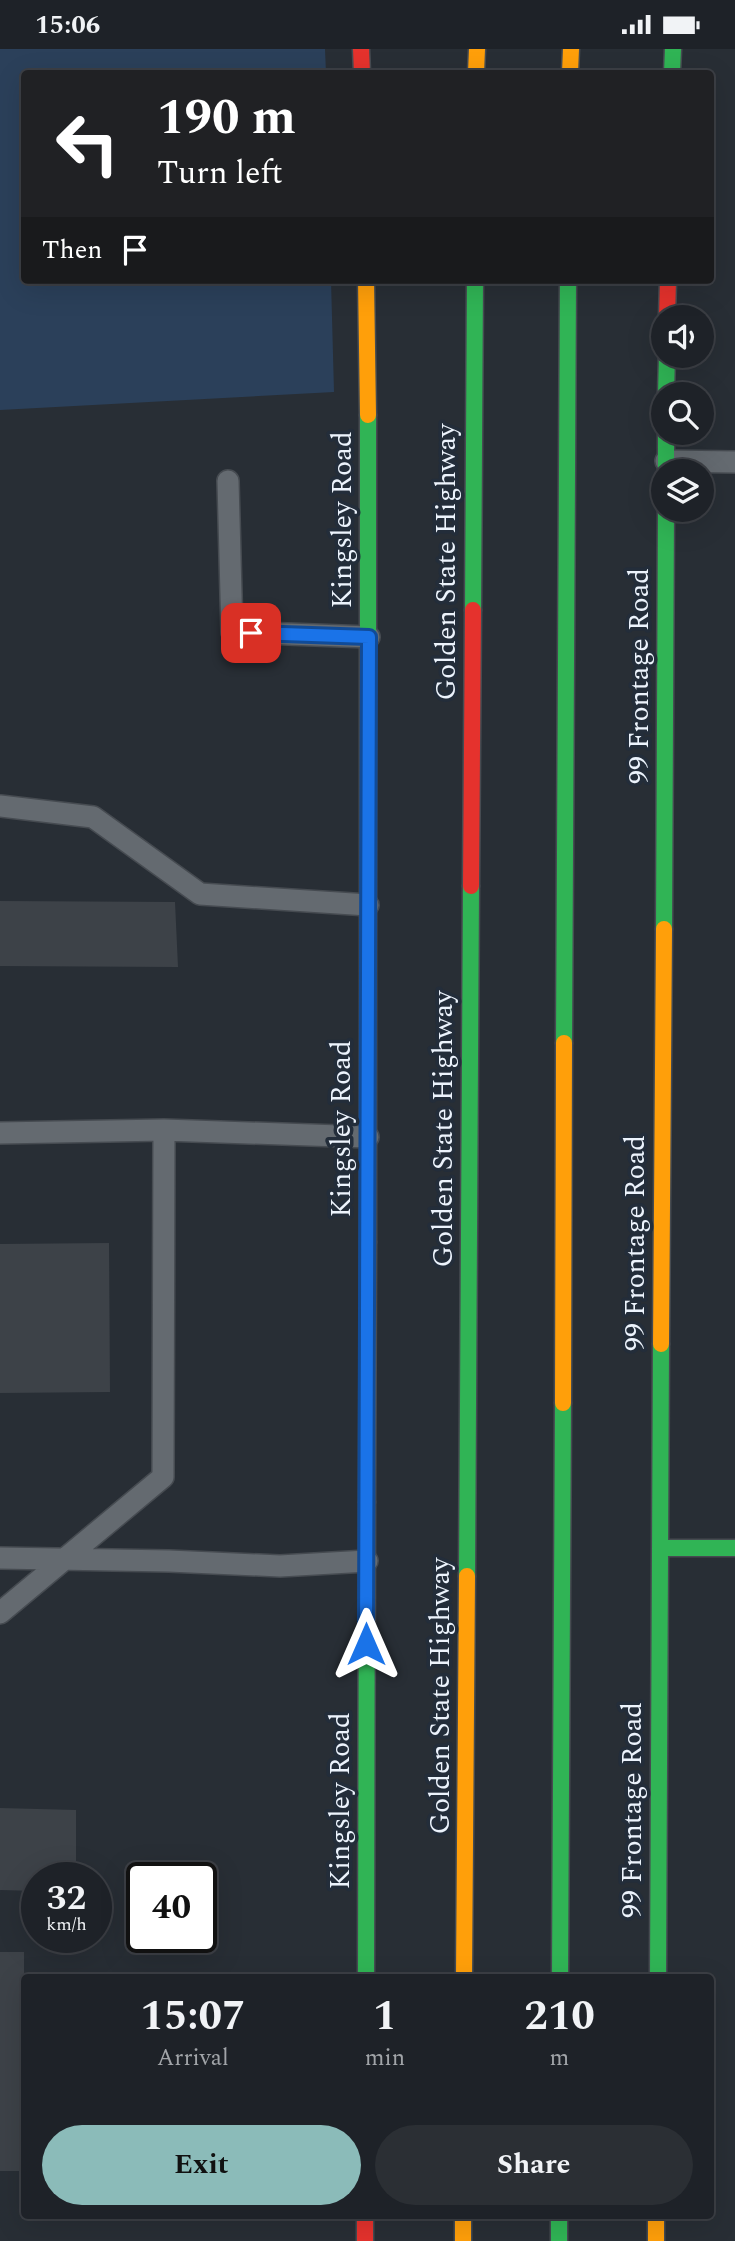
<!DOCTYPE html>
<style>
body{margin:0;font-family:Spectral,serif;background:#2b2f34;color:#f1f3f6;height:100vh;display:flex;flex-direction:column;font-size:26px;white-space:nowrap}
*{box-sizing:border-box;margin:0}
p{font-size:23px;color:#a1a4a8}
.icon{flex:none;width:38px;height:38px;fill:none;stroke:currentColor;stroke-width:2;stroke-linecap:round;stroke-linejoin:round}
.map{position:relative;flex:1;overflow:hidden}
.drawer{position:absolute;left:21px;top:1925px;width:693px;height:245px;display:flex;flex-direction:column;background:#1e2228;border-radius:7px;box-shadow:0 7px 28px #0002,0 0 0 2px #3c3f45}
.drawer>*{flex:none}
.hud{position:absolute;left:21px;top:21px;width:693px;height:214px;border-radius:7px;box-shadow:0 7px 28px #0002,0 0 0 2px #3c3f45;background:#202124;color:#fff;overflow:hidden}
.controls{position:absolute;left:651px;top:256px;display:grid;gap:14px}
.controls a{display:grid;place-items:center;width:63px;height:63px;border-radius:50%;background:#1e2228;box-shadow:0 7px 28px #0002,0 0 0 2px #3c3f45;font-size:35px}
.speed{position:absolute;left:21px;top:1813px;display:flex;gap:14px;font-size:35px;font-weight:700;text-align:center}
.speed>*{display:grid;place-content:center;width:91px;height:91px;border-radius:50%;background:#1e2228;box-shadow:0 7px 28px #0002,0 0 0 2px #3c3f45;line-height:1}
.speed small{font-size:18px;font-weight:400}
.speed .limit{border:4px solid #111;border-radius:10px;background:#fff;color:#111}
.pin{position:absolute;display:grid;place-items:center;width:60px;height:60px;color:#fff;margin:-30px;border-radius:14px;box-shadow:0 4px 10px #0006}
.me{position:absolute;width:77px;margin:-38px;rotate:0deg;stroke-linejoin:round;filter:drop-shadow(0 0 5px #0008)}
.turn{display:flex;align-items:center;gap:24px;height:147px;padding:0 21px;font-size:32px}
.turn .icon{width:91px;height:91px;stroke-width:2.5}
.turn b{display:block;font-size:49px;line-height:60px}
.then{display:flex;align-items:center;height:66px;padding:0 21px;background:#0003;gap:14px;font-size:26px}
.eta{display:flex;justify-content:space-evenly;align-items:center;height:119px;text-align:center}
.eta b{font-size:42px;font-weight:700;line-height:49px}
.primary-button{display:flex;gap:14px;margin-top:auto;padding:14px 21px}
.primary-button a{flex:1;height:80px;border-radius:42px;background:#8bbbb9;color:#111;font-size:28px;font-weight:700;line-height:80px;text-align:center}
.primary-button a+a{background:#2b2f34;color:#f1f3f6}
.status{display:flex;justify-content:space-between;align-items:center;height:49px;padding:0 35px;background:#1e2228;direction:ltr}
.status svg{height:19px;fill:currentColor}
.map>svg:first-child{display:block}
.green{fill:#2b405a}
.building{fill:#3d4248}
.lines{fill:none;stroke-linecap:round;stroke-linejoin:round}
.lane-casing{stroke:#464b51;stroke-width:24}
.fast-casing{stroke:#464b51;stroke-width:19}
.slow-casing{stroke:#464b51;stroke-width:19}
.jam-casing{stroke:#464b51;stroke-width:19}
.lane{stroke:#646a70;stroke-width:21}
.fast{stroke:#30b455;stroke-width:16}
.slow{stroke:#ff9f0a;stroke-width:16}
.jam{stroke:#e5322d;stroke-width:16}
.route-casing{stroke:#114b97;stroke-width:18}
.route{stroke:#1a73e8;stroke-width:12}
.labels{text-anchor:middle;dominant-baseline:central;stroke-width:7;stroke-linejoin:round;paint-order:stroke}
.street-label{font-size:28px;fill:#ecf3fc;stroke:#232d3a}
</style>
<div class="status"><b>15:06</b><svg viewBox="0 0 49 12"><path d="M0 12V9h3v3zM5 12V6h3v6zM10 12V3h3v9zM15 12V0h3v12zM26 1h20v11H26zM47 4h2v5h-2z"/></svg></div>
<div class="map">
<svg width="735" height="2192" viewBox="0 0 735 2192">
<rect width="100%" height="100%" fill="#282e35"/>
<!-- green -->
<path class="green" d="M0,0H325L326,24H24V231H331L334,343L0,361Z"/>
<!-- building -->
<path class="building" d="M0,852L175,853L178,918L0,917Z
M109,1194L110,1343L0,1344V1195Z
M0,1759L76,1761V1829H37V1842L0,1841Z
M0,1903H24V2122H0Z"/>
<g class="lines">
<defs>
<path id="lane" d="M666,412L735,413
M228,432L232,583L369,588
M0,757L93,768L200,845L368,856
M0,1084L164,1081L368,1088
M0,1509L169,1512L280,1517L367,1512
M0,1564L163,1428L164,1081"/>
<path id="fast" d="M672,24L673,0
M666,345L667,306
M666,383V422
M473,561L475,231
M664,880L666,460
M564,994L568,231
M368,1193V366
M660,1499H735
M467,1527L471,837
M366,1928L367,1453
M560,1928L563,1354
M658,1928L661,1295
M559,2166V2192"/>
<path id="slow" d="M476,24L477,0
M570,24L571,0
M366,231L368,366
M661,1295L664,880
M563,1354L564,994
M367,1453L368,1193
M464,1928L467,1527
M463,2166V2192
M656,2166V2192"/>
<path id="jam" d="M361,0L362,24
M667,268L668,231
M471,837L473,561
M365,2166V2192"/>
</defs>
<!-- lane casing -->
<use href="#lane" class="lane-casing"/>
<!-- fast casing -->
<use href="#fast" class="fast-casing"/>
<!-- slow casing -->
<use href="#slow" class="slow-casing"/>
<!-- jam casing -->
<use href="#jam" class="jam-casing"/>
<!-- lane -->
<use href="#lane" class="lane"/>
<!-- fast -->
<use href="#fast" class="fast"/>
<!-- slow -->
<use href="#slow" class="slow"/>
<!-- jam -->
<use href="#jam" class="jam"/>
</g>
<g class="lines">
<defs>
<path id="route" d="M251,584L369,588L366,1595"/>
</defs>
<!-- route casing -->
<use href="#route" class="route-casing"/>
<!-- route -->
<use href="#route" class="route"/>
</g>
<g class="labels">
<!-- street labels -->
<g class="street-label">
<text transform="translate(342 471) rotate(-90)">Kingsley Road</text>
<text transform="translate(446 513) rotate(-90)">Golden State Highway</text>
<text transform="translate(639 627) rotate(-90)">99 Frontage Road</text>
<text transform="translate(341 1080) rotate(-90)">Kingsley Road</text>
<text transform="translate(443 1080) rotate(-90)">Golden State Highway</text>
<text transform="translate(635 1194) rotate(-90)">99 Frontage Road</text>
<text transform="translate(440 1647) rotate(-90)">Golden State Highway</text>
<text transform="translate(340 1752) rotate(-90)">Kingsley Road</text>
<text transform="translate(632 1761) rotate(-90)">99 Frontage Road</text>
</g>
</g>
</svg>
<div class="controls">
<a><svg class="icon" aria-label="sound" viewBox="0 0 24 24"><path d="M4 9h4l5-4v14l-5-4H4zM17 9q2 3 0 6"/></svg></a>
<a><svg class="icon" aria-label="search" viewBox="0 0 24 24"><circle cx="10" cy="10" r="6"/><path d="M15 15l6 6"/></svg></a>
<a><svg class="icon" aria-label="layers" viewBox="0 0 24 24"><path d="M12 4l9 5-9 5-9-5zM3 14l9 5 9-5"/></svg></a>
</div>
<div class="speed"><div>32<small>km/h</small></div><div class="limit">40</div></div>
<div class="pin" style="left:251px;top:584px;background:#d93025"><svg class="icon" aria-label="arrive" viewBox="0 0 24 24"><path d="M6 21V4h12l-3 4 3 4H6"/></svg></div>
<svg class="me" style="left:366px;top:1595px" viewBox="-20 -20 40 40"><path d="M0-17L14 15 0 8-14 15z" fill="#1a73e8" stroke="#fff" stroke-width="4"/></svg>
<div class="hud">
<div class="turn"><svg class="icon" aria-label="left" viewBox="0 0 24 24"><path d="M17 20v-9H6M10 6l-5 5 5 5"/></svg><div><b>190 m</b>Turn left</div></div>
<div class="then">Then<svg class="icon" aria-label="arrive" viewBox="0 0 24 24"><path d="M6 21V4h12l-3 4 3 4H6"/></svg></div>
</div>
<section class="drawer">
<div class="eta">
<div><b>15:07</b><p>Arrival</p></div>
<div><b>1</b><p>min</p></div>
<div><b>210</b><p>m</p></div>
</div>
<div class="primary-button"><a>Exit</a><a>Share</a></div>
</section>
</div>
